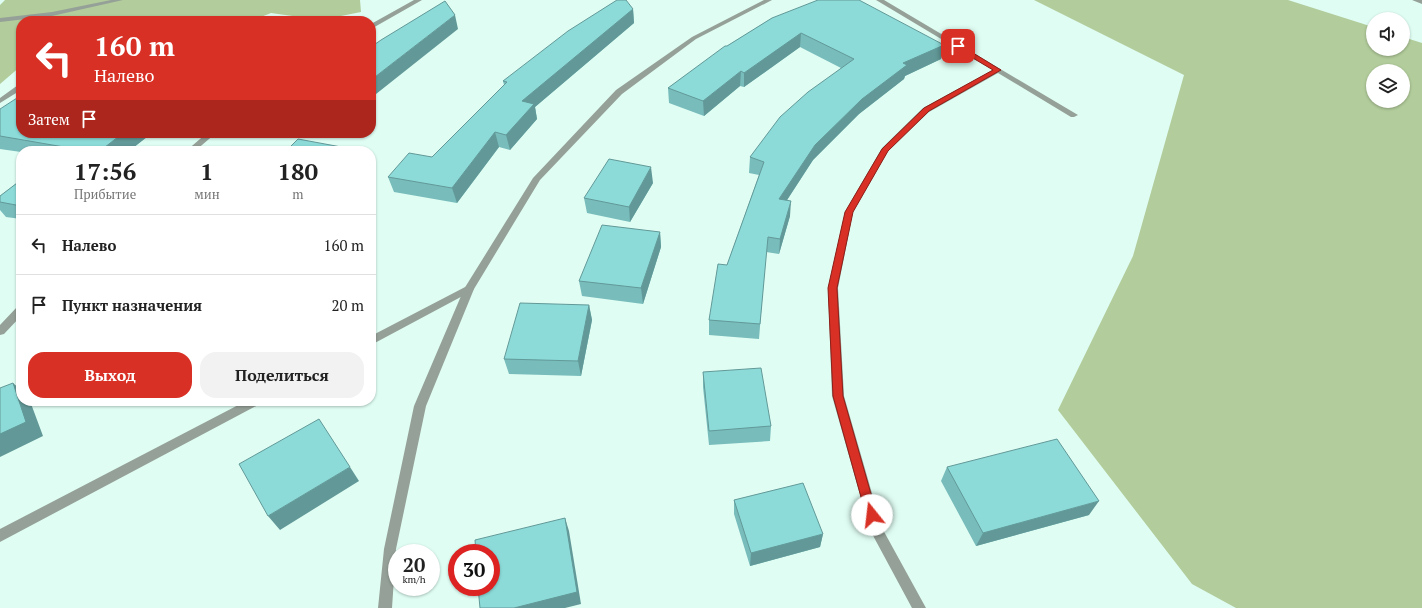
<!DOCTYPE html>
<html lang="ru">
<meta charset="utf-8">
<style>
body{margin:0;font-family:"PT Serif",serif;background:#f2f2f2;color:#222;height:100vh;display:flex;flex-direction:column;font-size:15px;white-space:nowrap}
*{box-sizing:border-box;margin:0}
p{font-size:13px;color:#767676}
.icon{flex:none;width:22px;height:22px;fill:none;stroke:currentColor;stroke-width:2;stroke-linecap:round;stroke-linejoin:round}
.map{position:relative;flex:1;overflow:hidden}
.panel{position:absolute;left:16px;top:146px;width:360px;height:260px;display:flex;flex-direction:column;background:#fff;border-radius:16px;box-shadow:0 1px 3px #0004}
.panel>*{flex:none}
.top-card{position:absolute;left:16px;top:16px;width:360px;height:122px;border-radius:16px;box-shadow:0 1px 3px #0004;background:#d93025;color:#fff;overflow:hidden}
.fabs{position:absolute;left:1366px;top:12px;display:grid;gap:8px}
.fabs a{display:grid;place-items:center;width:44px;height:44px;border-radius:50%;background:#fff;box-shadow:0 1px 3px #0004;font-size:20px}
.speed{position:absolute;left:388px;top:544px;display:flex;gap:8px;font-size:20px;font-weight:700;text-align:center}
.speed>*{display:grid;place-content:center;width:52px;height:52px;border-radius:50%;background:#fff;box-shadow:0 1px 3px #0004;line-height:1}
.speed small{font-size:10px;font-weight:400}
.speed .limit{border:6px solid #d22;background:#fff;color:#111}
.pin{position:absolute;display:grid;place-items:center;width:34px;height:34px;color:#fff;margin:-17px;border-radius:8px;box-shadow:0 2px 6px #0006}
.me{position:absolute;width:44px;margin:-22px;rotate:344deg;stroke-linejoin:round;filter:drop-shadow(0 0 3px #0008)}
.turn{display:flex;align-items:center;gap:14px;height:84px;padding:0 12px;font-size:18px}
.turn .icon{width:52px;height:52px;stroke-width:2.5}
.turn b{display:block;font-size:28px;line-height:34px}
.then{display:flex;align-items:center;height:38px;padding:0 12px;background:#0003;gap:8px;font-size:15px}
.eta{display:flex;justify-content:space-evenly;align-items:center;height:68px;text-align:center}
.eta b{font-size:24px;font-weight:700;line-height:28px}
.action{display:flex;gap:8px;margin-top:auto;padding:8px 12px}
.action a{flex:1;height:46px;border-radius:16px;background:#d93025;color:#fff;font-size:16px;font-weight:700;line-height:46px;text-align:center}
.action a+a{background:#f2f2f2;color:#222}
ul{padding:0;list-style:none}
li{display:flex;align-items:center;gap:12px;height:60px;padding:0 12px;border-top:1px solid #e0e0e0}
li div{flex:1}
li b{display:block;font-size:15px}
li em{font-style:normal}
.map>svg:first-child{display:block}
.green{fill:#b2cc9b;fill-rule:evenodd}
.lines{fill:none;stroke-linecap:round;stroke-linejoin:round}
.service{fill:#95a198;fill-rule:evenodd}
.minor{fill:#95a198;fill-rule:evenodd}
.wall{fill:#78bcbb}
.shaded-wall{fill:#629998}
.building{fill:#8cdbd9;stroke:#629998}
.route{fill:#d93025;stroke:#8d1f18}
</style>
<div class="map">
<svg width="1422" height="608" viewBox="0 0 1422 608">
<rect width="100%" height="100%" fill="#dffdf3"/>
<!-- green -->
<path class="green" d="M5,0H360L361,12L321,20L271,13L251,21H115L109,20L105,21H21V66L0,84V5Z
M1034,0H1288L1373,27V49H1403V37L1422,43V608H1236L1192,584L1058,410L1133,256L1184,75ZM1373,71H1403V101H1373Z"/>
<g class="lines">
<!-- service -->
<path class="service" d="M469,285L474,289L472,291L371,345V336Z
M246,401H262L260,404L0,542V529Z"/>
<!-- minor -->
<path class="minor" d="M111,0H123L52,16L0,22V18L52,12Z
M414,0H422L371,29V24Z
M764,0H772L696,39L622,94L540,180L474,289L426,406L396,549L392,608H378L384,549L414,406L464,289L533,178L616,90L692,37Z
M876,0H884L1078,115L1074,117H1071L998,73L929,112L888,151L853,212L838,288L844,396L882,528L926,608H912L870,530L832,396L828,288L845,212L882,148L923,108L993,70Z
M1412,0H1422V4Z
M18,85H21V90L0,103V98Z
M207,133H216L195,151H186Z
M21,306V316L4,334L0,335V325L17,307Z"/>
</g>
<!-- wall -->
<path class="wall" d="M633,9L634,23L535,107L537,119L510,150L499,147L457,203L394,192L388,177L432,157L504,85L503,81Z
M772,18L944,45L941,59L905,76L904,79L859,114L813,160L787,200L790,216L779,254L766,252L759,339L709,335V320L727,265L759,175L749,173L750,157L841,68L800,47L744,87L740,86L704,116L669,103L668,88L727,46Z
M0,109L21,133H152L129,151H21V152L0,149Z
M309,133H332L327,138Z
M21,180V219L6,217L0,210V196Z
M653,183L630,222L587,213L584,198Z
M660,232L661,247L643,304L582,296L579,281Z
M589,305L592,320L581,376L509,374L504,359Z
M703,372L771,426L770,441L709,445L703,387Z
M947,467L1089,515L976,546L941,481Z
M734,500L823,534L820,547L750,566L734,514Z"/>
<!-- shaded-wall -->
<path class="shaded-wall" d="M633,9L634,23L535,107L537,119L510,150L506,135L522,101Z
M455,15L458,29L371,98V80Z
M801,33L800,47L744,87V73Z
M944,45L941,59L905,76L904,79L859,114L813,160L778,214L779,199L815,145L862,99L903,63Z
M741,71L740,86L704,116L703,101Z
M495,132L499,147L457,203L452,188Z
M123,133H152L129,151H100Z
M324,133H332L327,138Z
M651,167L653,183L630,222L629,207Z
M791,201L790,216L779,254L780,239Z
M660,232L661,247L643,304L641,288Z
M589,305L592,320L581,376L578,361Z
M13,383L21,390V401H30L43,436L0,457V434Z
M350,467L359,481L280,530L268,516Z
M1099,501L1089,515L976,546L983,533Z
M565,518L569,531L581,604L565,608H514Z
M823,534L820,547L750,566L751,553Z"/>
<!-- building -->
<path class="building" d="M617,0H626L633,9L522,101L534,104L506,135L495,132L452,188L388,177L409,153L432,157L507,82L503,81L568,31Z
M818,0H859L944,45L903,63L907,65L862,99L815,145L779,199L791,201L780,239L768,237L760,324L709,320L718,264L727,265L764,162L750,157L780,117L808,92L854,59L801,33L744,73L741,71L703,101L668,88L725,46H727L772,18Z
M445,1L455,15L371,80V47L381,40Z
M17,98L21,99V133H123L100,151H59L64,147L0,136V109Z
M298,139L352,149L349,151H286Z
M609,159L651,167L629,207L584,198Z
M21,180V206L0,202V196Z
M602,225L660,232L641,288L579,281Z
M520,303L589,305L578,361L504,359Z
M761,368L771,426L709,431L703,372Z
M13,383L26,422L0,434V388Z
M319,419L350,467L268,516L239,464Z
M1057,439L1099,501L983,533L947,467Z
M803,483L823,534L751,553L734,500Z
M565,518L577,592L514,608H480L478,587H491V553H476L475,540Z"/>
<!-- route -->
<path class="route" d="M956,45H960L1001,70L929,111L888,151L853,212L837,288L843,396L877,515L876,519L872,520L868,519L866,515L833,396L828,288L845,212L882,149L924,108L993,70L956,48Z"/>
</svg>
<div class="fabs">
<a><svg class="icon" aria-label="sound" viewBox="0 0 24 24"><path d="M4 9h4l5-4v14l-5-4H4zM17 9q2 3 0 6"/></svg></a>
<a><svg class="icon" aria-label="layers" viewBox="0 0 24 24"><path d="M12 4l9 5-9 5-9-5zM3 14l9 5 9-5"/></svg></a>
</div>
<div class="speed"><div>20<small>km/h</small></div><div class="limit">30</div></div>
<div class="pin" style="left:958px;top:46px;background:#d93025"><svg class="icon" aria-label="arrive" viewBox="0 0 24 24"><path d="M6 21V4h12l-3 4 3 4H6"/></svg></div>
<svg class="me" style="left:872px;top:515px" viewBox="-20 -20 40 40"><circle r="19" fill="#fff"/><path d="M0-13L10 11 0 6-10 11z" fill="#d93025"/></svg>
<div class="top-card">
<div class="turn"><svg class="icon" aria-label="left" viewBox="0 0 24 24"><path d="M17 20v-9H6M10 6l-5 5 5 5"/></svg><div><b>160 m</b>Налево</div></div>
<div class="then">Затем<svg class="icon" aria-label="arrive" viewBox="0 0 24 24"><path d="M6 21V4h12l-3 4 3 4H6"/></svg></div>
</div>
<section class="panel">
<div class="eta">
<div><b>17:56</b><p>Прибытие</p></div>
<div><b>1</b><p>мин</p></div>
<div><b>180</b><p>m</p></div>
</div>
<ul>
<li><svg class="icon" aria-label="left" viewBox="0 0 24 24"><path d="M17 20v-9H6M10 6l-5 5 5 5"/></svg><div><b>Налево</b></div><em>160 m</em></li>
<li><svg class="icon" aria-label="arrive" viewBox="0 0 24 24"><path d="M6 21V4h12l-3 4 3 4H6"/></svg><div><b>Пункт назначения</b></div><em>20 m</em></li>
</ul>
<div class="action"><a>Выход</a><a>Поделиться</a></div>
</section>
</div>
